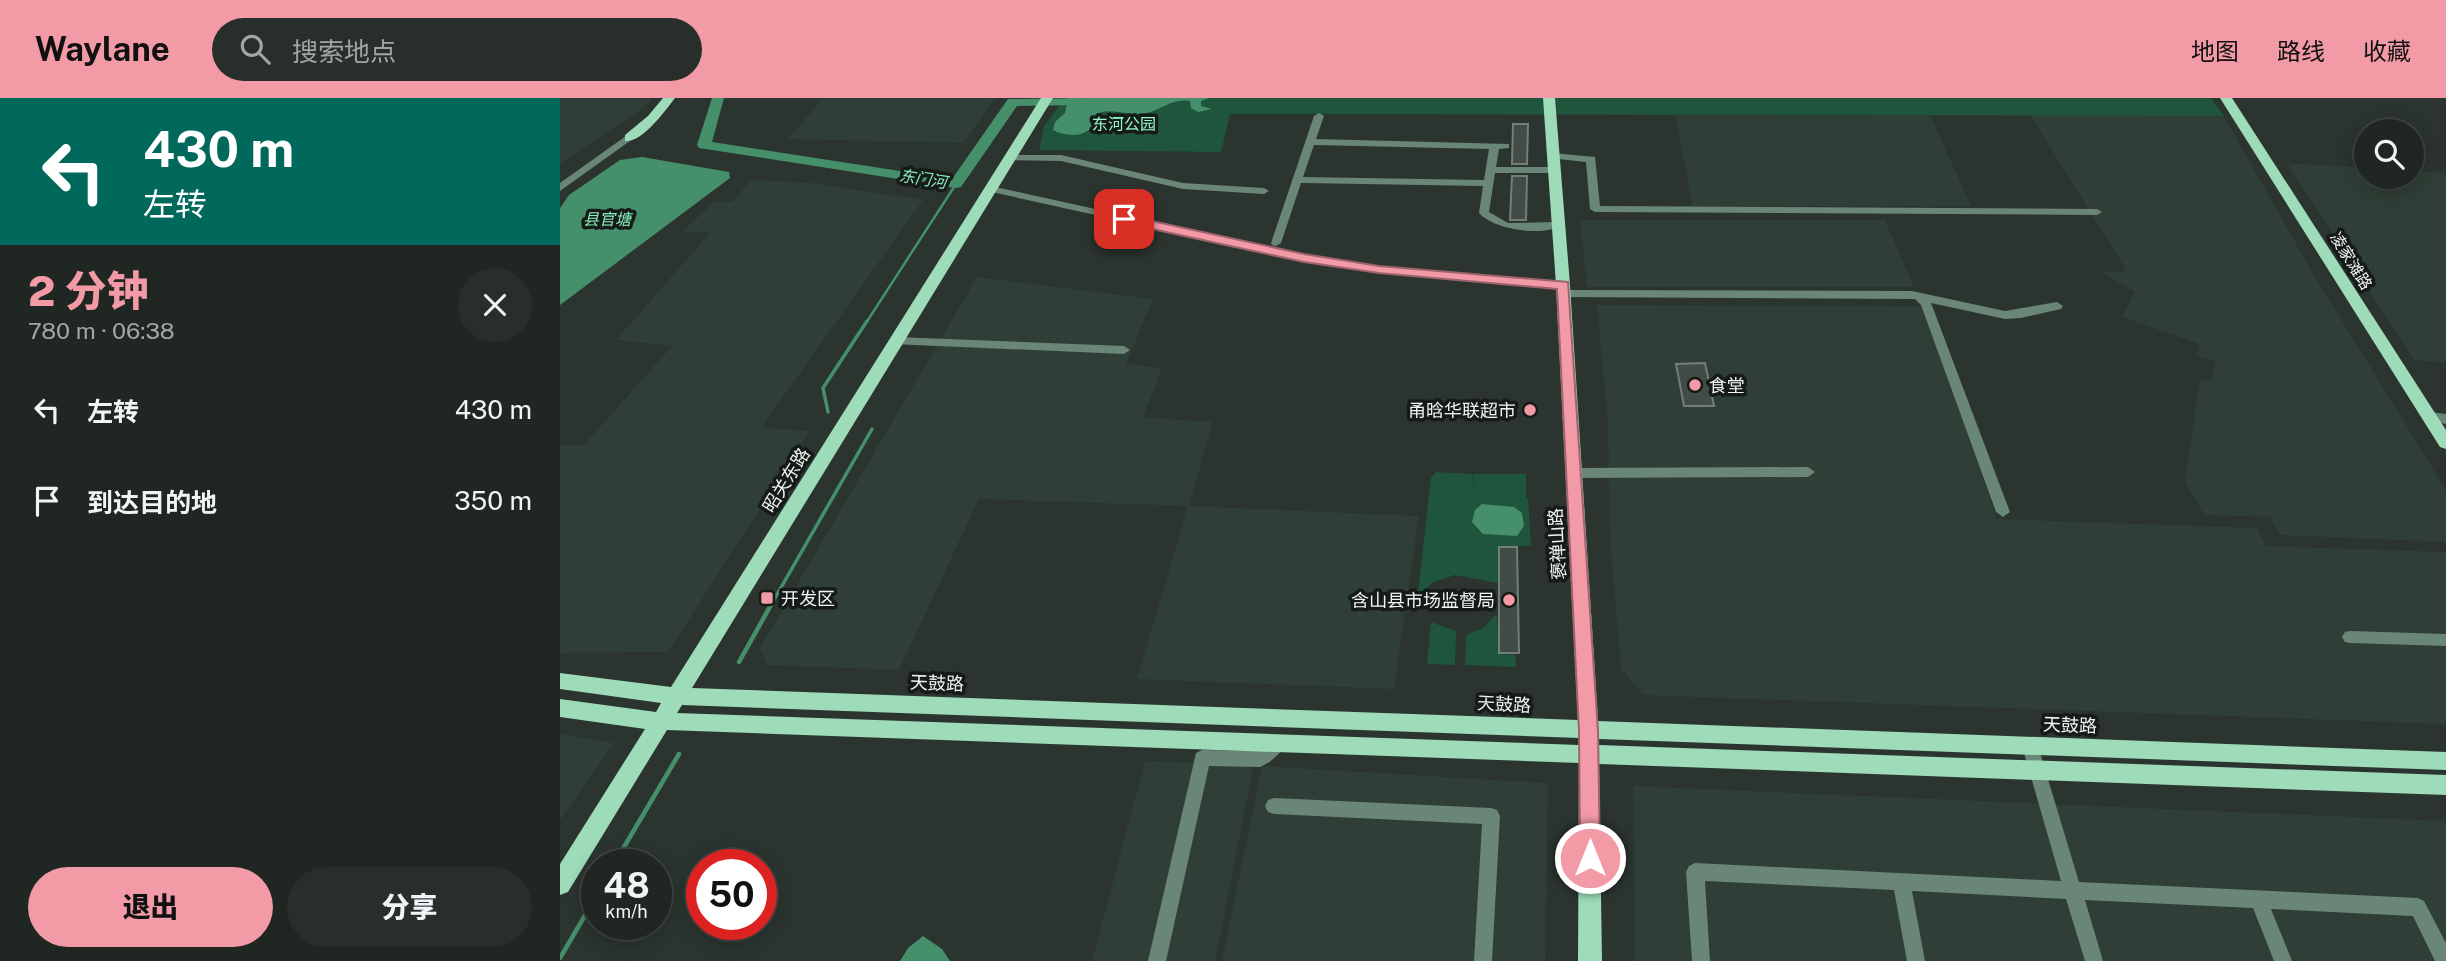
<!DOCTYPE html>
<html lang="zh">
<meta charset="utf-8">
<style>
body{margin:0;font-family:"Public Sans","Noto Sans SC",sans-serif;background:#282f2b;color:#f1f3f6;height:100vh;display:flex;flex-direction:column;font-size:26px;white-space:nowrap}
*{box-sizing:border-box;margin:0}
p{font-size:23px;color:#a2a5a6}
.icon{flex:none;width:38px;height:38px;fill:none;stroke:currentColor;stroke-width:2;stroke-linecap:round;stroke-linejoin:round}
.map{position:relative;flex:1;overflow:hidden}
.drawer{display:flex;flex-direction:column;background:#202723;width:560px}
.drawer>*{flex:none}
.guide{background:#00695c;color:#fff;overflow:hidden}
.controls{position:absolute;left:1794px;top:21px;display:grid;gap:14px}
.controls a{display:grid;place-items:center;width:70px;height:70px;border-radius:50%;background:#202723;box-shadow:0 4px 18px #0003,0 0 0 2px #3d4441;font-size:35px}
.speed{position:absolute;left:21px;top:751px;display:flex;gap:14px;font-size:35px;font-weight:700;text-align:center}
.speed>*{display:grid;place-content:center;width:91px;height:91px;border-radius:50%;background:#202723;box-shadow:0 4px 18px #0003,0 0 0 2px #3d4441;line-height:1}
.speed small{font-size:18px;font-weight:400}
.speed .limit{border:10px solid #d22;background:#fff;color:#111}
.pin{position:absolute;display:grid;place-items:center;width:60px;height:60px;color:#fff;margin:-30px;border-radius:14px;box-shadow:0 4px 10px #0006}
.me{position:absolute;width:77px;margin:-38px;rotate:0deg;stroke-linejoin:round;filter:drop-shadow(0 0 5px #0008)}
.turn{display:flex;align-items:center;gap:24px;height:147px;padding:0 28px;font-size:32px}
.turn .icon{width:91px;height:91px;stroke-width:2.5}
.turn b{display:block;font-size:49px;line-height:60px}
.round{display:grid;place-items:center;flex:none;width:74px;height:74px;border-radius:37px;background:#282f2b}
.overview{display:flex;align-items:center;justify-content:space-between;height:119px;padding:0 28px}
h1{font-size:42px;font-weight:800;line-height:52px;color:#f39aa7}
.button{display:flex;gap:14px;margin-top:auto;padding:14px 28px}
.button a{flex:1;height:80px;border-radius:42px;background:#f39aa7;color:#111;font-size:28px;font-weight:800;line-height:80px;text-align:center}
.button a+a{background:#282f2b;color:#f1f3f6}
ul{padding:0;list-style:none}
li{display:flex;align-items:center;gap:21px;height:91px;padding:0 28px}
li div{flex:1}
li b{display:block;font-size:26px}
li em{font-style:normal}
header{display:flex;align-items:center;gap:42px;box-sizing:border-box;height:98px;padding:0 35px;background:#f39aa7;color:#111}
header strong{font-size:33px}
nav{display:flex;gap:38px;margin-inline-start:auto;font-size:24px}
.search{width:490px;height:63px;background:#282f2b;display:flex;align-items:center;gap:18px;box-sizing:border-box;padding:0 24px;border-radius:38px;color:#a2a5a6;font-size:26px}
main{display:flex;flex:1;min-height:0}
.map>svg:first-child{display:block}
.built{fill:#2f3e36}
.green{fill:#1f553c}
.water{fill:#458f6b}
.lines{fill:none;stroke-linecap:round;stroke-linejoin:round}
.stream-far2{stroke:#458f6b;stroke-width:2.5}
.stream-far1{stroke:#458f6b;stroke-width:3.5}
.stream{stroke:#458f6b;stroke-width:4.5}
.river{fill:#458f6b;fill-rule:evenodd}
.building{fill:#424c46;stroke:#747e78;stroke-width:2}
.minor{fill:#698676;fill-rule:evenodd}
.major{fill:#9ddbb9;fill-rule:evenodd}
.route{fill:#f39aa7;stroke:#9e646d;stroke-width:2}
.poi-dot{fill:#f39aa7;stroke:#161a18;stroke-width:2.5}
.labels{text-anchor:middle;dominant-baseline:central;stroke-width:7;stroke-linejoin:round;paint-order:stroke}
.far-park-label{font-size:16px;fill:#91f9c3;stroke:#161a18}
.far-water-label{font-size:16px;font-style:italic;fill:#87efbb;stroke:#161a18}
.far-street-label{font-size:16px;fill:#eef4f0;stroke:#161a18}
.poi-label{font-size:18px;fill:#eef4f0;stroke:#161a18;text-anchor:start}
.street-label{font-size:18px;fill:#eef4f0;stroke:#161a18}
</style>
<header>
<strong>Waylane</strong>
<div class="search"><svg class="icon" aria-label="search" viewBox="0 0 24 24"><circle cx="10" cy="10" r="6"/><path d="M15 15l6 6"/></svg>搜索地点</div>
<nav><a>地图</a><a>路线</a><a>收藏</a></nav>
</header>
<main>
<section class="drawer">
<div class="guide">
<div class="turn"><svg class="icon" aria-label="left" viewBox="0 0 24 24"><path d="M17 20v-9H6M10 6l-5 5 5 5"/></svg><div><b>430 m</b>左转</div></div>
</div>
<div class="overview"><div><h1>2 分钟</h1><p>780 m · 06:38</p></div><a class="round"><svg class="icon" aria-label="close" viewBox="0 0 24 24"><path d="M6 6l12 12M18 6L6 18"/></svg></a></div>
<ul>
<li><svg class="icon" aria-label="left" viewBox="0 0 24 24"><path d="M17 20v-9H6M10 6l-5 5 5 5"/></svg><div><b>左转</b></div><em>430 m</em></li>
<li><svg class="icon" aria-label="arrive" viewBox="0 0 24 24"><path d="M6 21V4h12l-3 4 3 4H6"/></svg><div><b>到达目的地</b></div><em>350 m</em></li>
</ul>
<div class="button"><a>退出</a><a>分享</a></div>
</section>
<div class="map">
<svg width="1886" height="863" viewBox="0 0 1886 863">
<rect width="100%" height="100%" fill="#2b342f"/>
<!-- built -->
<path class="built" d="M0,0H91L87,7L0,66Z
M263,0H435L403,45L228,41Z
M1116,17H1370L1411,108H1132Z
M1470,17L1664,18L1752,174L1886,392V444L1720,437L1710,419L1644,417L1625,383L1640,281L1652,283L1655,263L1636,258L1639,246L1562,219L1575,194L1541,174L1567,173Z
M1727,65L1806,70V79H1852V73L1886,75V265L1854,262Z
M191,82L252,85L363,102L201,330L250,333L108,554L0,555V347H24L112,248L56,242L150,135L123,133L155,103L172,104Z
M1020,122H1325L1354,189H1027Z
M417,179L593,201L566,266L602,270L583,319L653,324L629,408L859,418L834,591L577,581L628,408L419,401L339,572L207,567L200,550Z
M1037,207L1364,208L1437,421L1697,430L1706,448L1886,454V626L1083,597L1061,571L1050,441L1048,326Z
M0,636L54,645L0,722Z
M585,663L694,666L655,863H532Z
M702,668L988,685L985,863H662Z
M1073,688L1886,723V863H1075Z"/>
<!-- green -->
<path class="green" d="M505,0H1651L1664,18L670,16L661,54L479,52L484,28Z
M876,374L913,376V396L914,376H966V400H968L971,448H938V485L895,477L871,485L863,496L858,495L871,380Z
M937,517L939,556L955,557L956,569L905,567L906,537L923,530L934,518Z
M871,524L896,533L895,567L867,566Z"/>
<!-- water -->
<path class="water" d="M508,0H649L641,3V8L652,11L638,14L631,10L630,3C612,0 603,11 587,15C570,18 556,11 541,14C536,19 536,24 532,29C523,40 504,38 493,32L495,24L505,15Z
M82,59L169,74L170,80L0,207V110L9,97L60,62Z
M922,406L954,409L962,415L964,428L957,438L923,436L912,424L915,412Z
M363,838L382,851L390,863H340L348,850Z"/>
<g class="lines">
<!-- stream-far2 -->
<path class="stream-far2" d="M306,225L396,86"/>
<!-- stream-far1 -->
<path class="stream-far1" d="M268,314L263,290L307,223
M211,507L312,331"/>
<!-- stream -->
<path class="stream" d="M179,564L212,505
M54,766L119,656
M0,860L37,797"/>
<!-- river -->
<path class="river" d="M152,0H164L152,44L392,81L448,1L533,0L536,3L530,7L457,8L401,89L396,90L139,50L137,47Z"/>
</g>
<!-- building -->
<path class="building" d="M953,26H968L967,66H952Z
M952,78H967L966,122H950Z
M1145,265L1154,308H1124L1116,266Z
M939,449H957L959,555H939Z"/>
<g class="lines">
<!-- minor -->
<path class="minor" d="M759,15L764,18L756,41L949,46V50L939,51L936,69H993L998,72L993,75H935L929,114L948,125L997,124L1002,127C984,139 934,132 919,115L923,88L741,85L721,145L716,148L712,147L711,145L754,18ZM754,47L929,51L924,82L743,79Z
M66,38L74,40L0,93V85Z
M993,55L1035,59L1040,108L1537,111L1542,114L1537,117L1035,114L1030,111L1026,64L989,60L988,58Z
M450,57H501L623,85L704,90L709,93L704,96L623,91L501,63L446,62L445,60Z
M431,88L744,157L819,169L1003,183L1009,187L1003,191L819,175L744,163L427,93L426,91Z
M1004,192L1352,193L1445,213L1497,204L1503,208L1501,211L1461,220L1445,221L1371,205L1450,414L1443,419L1436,414L1361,207L1355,201L1000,199L998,196Z
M336,239L564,248L570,252L564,256L332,246V240Z
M1870,314L1886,316V326L1865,322L1864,319L1865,316Z
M1248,369L1255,374L1248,379L1014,380L1007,375L1014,370Z
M1790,533L1886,536V548L1790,545L1785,544L1782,539L1785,534Z
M719,637L725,639L727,644C723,654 710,665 700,669L649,668L606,863H588L636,655L642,652L697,653Z
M1470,641L1476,643L1478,648L1519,784L1858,800L1864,803L1886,845V863H1875L1853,818L1711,811L1732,863H1714L1693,810L1525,802L1543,863H1525L1506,801L1352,793L1365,863H1347L1334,792L1145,783L1150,863H1132L1126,774L1129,768L1135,765L1501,783L1462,648L1464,643Z
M714,700L931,710L937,712L940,718L932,863H914L922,726L714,716L708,714L705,708L708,702Z"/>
<!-- major -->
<path class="major" d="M103,0H115C105,13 82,45 65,43V37L88,18Z
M481,0H493L132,590L1018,622L996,187L983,0H995L1010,187L1038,623L1886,654V672L1039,641V647L1886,677V697L1039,666L1042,863H1018L1019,665L107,632L8,794L0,797V766L85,631L0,619V601L96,614L101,605L0,591V575L111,589ZM122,607L1019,640V647L117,615Z
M1660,0H1672L1886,332V351L1880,349Z"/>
</g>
<!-- route -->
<path class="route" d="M564,117L744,156L819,168L1008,184L1038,633L1040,760L1037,767L1030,770L1023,767L1020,760L1019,633L997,191L819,175L744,164L560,124L558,121Z"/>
<!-- markers -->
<g class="poi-dot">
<circle cx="1135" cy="287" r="7"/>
<circle cx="970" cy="312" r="7"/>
<rect x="200" y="493" width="14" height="14" rx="3.5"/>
<circle cx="949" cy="502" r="7"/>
</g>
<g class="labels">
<!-- far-park labels -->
<g class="far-park-label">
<text x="564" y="26">东河公园</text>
</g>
<!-- far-water labels -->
<g class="far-water-label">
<text transform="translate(363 81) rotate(9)">东门河</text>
<text x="47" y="121">县官塘</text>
</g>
<!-- far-street labels -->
<g class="far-street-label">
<text transform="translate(1791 163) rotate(58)">凌家滩路</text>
</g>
<!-- poi labels -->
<g class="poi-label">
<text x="1149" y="287">食堂</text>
<text x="956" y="312" text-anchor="end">甬晗华联超市</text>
<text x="221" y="500">开发区</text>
<text x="935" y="502" text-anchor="end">含山县市场监督局</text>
</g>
<!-- street labels -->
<g class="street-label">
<text transform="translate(226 382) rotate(-58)">昭关东路</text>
<text transform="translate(997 446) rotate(-93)">褒禅山路</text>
<text transform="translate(377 585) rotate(2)">天鼓路</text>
<text transform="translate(944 606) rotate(3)">天鼓路</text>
<text transform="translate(1510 627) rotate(2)">天鼓路</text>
</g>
</g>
</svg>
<div class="controls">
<a><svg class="icon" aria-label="search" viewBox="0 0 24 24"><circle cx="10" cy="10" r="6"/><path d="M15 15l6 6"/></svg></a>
</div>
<div class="speed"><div>48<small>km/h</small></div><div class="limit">50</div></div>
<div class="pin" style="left:564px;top:121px;background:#d93025"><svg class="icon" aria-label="arrive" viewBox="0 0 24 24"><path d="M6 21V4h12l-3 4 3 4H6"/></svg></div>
<svg class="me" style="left:1030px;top:760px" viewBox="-20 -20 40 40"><circle r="17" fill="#f39aa7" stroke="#fff" stroke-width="3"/><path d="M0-11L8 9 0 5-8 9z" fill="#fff"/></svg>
</div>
</main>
